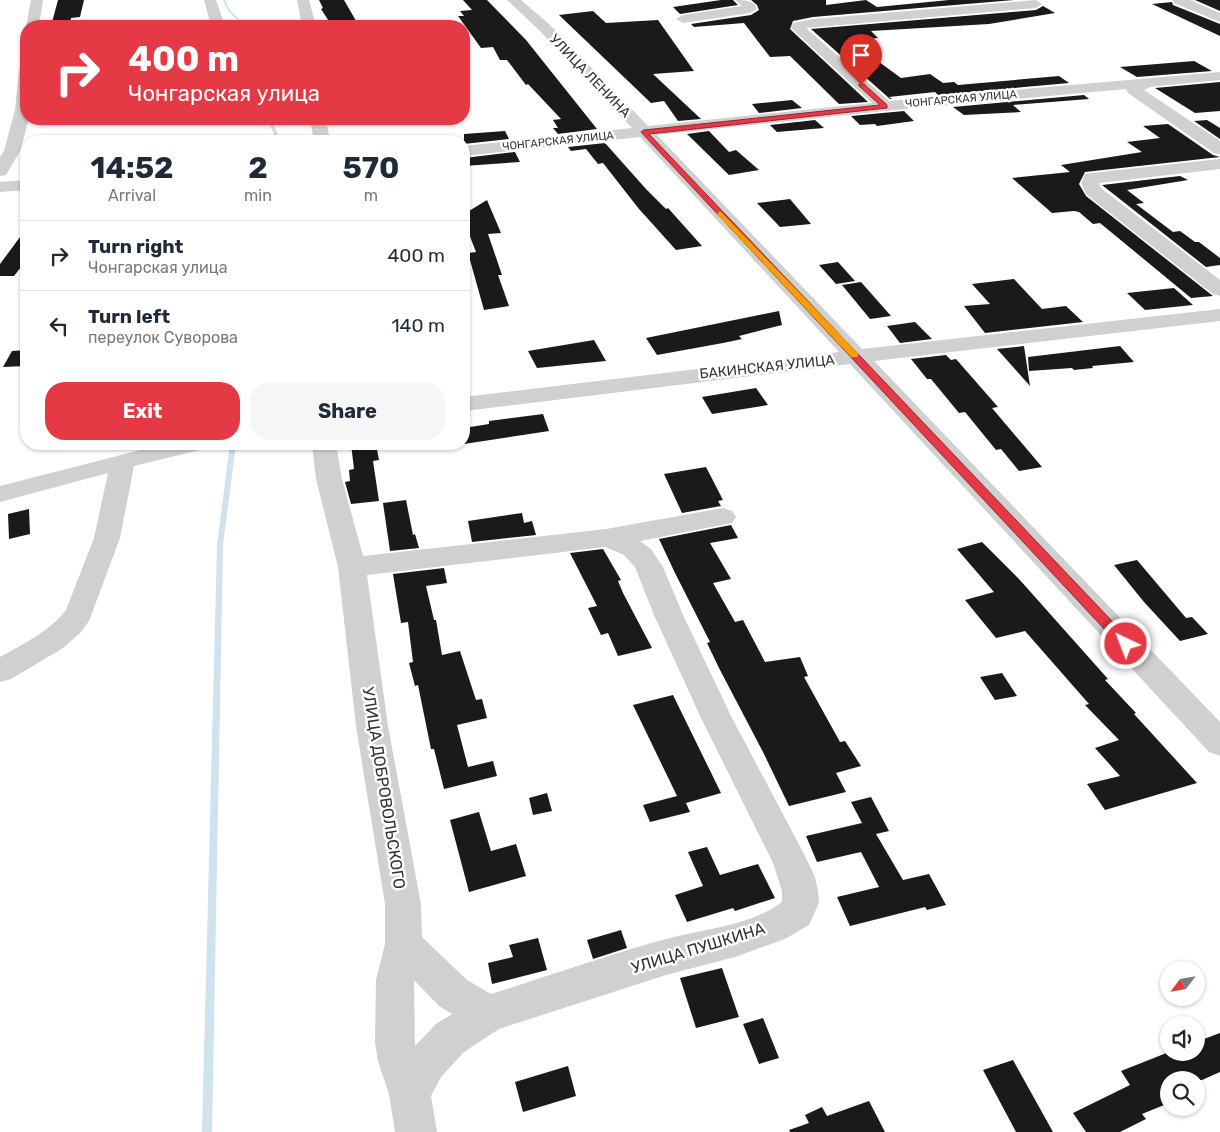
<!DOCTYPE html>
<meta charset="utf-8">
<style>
body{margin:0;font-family:Rubik,sans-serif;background:#f6f6f7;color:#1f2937;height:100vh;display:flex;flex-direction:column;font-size:19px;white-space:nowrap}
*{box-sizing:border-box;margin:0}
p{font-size:16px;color:#747a83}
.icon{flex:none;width:28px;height:28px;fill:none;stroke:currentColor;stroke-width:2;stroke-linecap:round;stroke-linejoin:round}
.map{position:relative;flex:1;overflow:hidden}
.side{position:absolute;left:20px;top:135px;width:450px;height:315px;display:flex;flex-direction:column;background:#fff;border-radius:20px;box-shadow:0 1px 4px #0004}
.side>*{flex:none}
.guide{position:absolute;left:20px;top:20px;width:450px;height:105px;border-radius:20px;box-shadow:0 1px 4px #0004;background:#e63946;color:#fff;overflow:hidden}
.needle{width:32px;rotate:239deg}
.fabs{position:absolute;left:1160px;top:961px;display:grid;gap:10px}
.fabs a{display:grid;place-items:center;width:45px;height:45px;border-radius:50%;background:#fff;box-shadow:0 1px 4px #0004;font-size:25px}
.pin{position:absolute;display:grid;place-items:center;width:42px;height:42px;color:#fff;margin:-51px -21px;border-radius:50% 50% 50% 0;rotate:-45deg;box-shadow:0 0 5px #0007}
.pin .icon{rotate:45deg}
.me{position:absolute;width:55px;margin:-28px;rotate:317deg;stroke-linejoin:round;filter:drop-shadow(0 0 4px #0008)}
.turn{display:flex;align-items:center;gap:18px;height:105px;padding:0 25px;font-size:22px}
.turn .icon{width:65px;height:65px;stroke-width:2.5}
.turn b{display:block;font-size:35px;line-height:42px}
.eta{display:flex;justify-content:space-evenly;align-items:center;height:85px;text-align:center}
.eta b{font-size:30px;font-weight:700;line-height:35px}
.action{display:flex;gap:10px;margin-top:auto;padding:10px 25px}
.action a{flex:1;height:58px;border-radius:20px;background:#e63946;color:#fff;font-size:20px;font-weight:700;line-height:58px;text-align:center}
.action a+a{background:#f6f6f7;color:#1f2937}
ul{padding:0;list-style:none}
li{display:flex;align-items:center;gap:15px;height:70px;padding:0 25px;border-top:1px solid #e0e1e3}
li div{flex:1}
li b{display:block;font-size:19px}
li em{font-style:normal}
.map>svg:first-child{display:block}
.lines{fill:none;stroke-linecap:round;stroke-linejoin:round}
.stream{fill:#cfe2ee;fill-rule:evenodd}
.building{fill:#1a1a1a}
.minor{fill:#d0d0d0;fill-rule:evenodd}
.route{fill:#e63946;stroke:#96252e}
.slow{fill:#f59e0b}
.labels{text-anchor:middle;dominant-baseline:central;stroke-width:5;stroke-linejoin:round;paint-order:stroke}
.far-street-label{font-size:11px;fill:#333;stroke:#fff}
.street-label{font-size:14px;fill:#333;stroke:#fff}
.near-street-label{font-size:16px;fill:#333;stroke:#fff}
</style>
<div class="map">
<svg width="1220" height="1132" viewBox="0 0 1220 1132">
<rect width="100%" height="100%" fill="#fff"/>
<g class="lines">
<!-- stream -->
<path class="stream" d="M223,0H225L230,10L246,26H244L228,11Z
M267,119H271L281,141H277Z
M230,444H236L223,545L212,1132H202L217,545Z"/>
</g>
<!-- building -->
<path class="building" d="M58,0H84L80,17L71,18L70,26H51Z
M319,0H344L359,26H332L321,9L323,8Z
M463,0H487L526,40L597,129L558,134L553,128H558L553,120L561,119L528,84L526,85L507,60H500L493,47L481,48L458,16H464L460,11L472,10Z
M721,0H733L738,5L680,14L673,7Z
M751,0H826V5L866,0L877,7L949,0H1014L813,17L793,21L790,29L868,102L839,104L790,56L770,57L744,23L694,27L691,24L751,15L759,10L757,5Z
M1195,0H1220V11Z
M1172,2L1173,5L1220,24V36L1152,4Z
M1043,6L1055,13L989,24L871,31L878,38L849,40L901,78L930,74L943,83L954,82L958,85L1059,76L1069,83L938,95L935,92L889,97L892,99H890L811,29L1036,10Z
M593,11L606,23L658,20L694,71L653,74L701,119L678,121L664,101L651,103L559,15Z
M1194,61L1212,71L1137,77L1120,67Z
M1220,82V111L1195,113L1155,88Z
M1084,95L1089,99L1013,105L1021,112L964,115L953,107Z
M792,100L802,108L759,113L752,104Z
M904,111L914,121L877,126L875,124L860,125L851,116Z
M815,120L824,128L777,132L770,125Z
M1207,120L1220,128V139L1194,121Z
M1168,124L1213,155L1220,157L1085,172L1079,184L1086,196L1213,296L1191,298L1100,223L1093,224L1079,212L1074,211L1052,213L1012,178L1070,172L1061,165L1142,152L1127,142L1160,138L1143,126Z
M505,131L509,139L464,144V134Z
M709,131L729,152L736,150L759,170L729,175L687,134Z
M605,143L646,189L666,209L668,208L702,246L676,250L639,209L603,163L598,164L586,149L571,151L568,147Z
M515,152L520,162L464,166V158Z
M1180,176L1188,180L1127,190L1144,203L1136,204L1173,232L1180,231L1195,242H1199L1220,258V265L1206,267L1102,185Z
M790,199L811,224L780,227L757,203Z
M487,200L501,233L488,234L502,275H498L509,306L484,310L468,253L476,252L464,221V214Z
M26,229V267H21L14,276H0V264Z
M838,262L855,281L836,284L819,265Z
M1014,279L1042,309L1066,306L1083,322L985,333L964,306L990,304L972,284Z
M861,282L891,316L870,319L842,285Z
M1174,288L1193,305L1145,310L1127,293Z
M779,311L782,325L739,336L742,339L723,343L657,355L646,338Z
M915,322L932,339L900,343L887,326Z
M594,340L606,361L537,368L528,351Z
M1024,346L1030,386L997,349Z
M1120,346L1134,362L1092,366L1093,368L1074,370L1072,368L1029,371L1028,357Z
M26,350V366L3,367L12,351Z
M946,355L951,360L956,359L998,407L992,408L1042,467L1019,471L1001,449L996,450L965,412L959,413L931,379H927L911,359Z
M756,388L768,405L712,414L702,397Z
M543,414L549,431L464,444V428L489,424V421Z
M351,444H376L379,460L373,461L379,501L351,504L345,482L350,481L349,470L354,469Z
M706,467L723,500L718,501L721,506L682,513L664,474Z
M406,500L413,535L415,534L419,548L390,551L383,503Z
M29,509L30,534L9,539L8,514Z
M522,513L524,523L532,521L536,535L472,542L468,521Z
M731,525L738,538L710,543L731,579L713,583L735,622L743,620L765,662L800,657L808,676L804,677L840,742L845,741L861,766L836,773L846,792L789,806L763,752L719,668L707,643L710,642L675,573L659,539Z
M982,542L1019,579L1108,679L1105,680L1136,713L1134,714L1197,783L1105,810L1087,784L1120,776L1095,748L1119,740L1085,705L1089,704L1025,631L996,638L965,600L994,592L957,549Z
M603,549L621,580L618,581L623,593L652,648L618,656L608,633L601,635L588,608L597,606L570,553Z
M1137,560L1186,618L1192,617L1208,634L1180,641L1144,602L1114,565Z
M444,568L447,583L426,586L434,620H436L442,655L460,651L476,700L482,699L487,718L457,725L468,767L493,761L497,776L444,789L434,749H431L418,685L415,686L409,663L413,662L408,622L401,623L393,574Z
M1002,673L1017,696L995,700L980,677Z
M673,695L721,793L686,803L690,812L650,822L643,805L677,796L633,705Z
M547,793L552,811L533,815L529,798Z
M871,797L889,831L876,834L903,880L929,874L946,905L927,910L925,907L850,926L837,897L879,887L861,852L817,862L806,836L862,823L851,802Z
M479,812L491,851L516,844L526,876L469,892L450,820Z
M707,847L720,875L758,864L775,898L735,911L733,908L687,922L675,895L703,886L688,852Z
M621,930L627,948L593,959L587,940Z
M538,938L547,970L492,984L488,963L513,957L509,945Z
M722,968L739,1017L696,1028L680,978Z
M763,1018L779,1058L759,1064L743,1024Z
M1220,1033V1072L1202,1080H1169V1103L1142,1114L1146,1119L1120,1132H1086L1073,1113L1130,1085L1121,1071L1169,1052H1196V1042Z
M1013,1060L1053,1132H1016L983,1070Z
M568,1066L576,1096L523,1112L515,1082Z
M869,1101L885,1132H790L789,1130L809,1123L805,1115L822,1107L827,1116Z"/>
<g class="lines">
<!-- minor -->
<path class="minor" d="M31,0H43L39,26L26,27Z
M204,0H216L225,26H211Z
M297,0H309L316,26H302Z
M507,0H521L549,24L648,126L872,103L791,28L793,23L813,19L1036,0L1042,4L1036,8L806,28L889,101L1220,72V80L1150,87L1144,90L1220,141V154L1214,153L1128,93L1126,89L885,111L657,135L862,349L1220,309V321L874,361L1220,722V756L1209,752L850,364L464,411V397L839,352L640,137L464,156V146L632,128L539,30Z
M735,0C743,0 755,0 757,9L750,13L683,23L676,19L683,15L742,6Z
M1173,0H1190L1220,13V22L1174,3Z
M26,66V119H29L20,151L6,175L0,176V157L4,151L15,110L19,70L21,67Z
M310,119H326L330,141H314Z
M1220,159V169L1099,183L1101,188L1220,280V296L1213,294L1087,195L1081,183L1085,174L1091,173Z
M26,180V190L0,192V182Z
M164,444H207L204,449L134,466L120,538L89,621L80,633L63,648L11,679L0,682V657C23,644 49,632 66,610L94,538L108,473L0,502V486Z
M312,444H336L342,479L363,556L606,529L723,508L732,511L736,517L732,523L640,541L651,549L663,567L683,615L732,718L803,852L815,877L818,891L819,903L809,925L785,939L735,957L666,975L499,1029L464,1052L441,1077L431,1096L437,1132H395L389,1094L378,1061L375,1043L376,980L385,944V904L356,726L338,567L316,479ZM605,547L624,555L635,567L654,615L701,718L773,863L782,891V902C750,926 705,929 666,939C607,955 549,976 491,994L467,980L422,937L421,904L388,726L367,575ZM414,980L439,1006L452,1014L436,1024L415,1046Z"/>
</g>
<!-- route -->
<path class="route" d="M859,84H864L887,105V108L649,134L1130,640L1132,644L1130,647H1121L641,132L644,130L880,105L859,86Z"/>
<!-- slow -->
<path class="slow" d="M720,211L858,353V357H851L718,215L717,214Z"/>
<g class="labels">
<!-- far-street labels -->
<g class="far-street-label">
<text transform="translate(961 99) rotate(-5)">ЧОНГАРСКАЯ УЛИЦА</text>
<text transform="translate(558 141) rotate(-6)">ЧОНГАРСКАЯ УЛИЦА</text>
</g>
<!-- street labels -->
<g class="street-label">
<text transform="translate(590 76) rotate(46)">УЛИЦА ЛЕНИНА</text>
<text transform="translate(767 367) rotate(-6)">БАКИНСКАЯ УЛИЦА</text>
</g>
<!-- near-street labels -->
<g class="near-street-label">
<text transform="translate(384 788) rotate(81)">УЛИЦА ДОБРОВОЛЬСКОГО</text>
<text transform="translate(698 948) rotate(-17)">УЛИЦА ПУШКИНА</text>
</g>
</g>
</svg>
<div class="fabs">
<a><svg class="needle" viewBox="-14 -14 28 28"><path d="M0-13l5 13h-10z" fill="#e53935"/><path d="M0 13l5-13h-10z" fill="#747a83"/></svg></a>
<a><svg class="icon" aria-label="sound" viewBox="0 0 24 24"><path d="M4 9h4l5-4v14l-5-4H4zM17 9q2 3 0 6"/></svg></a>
<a><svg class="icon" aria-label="search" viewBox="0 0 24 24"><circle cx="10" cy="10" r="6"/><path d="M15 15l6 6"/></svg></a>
</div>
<div class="pin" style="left:861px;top:85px;background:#d93025"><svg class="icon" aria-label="arrive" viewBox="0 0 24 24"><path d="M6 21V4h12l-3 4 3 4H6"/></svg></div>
<svg class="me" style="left:1126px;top:644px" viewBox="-20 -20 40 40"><circle r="17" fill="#e63946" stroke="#fff" stroke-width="3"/><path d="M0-11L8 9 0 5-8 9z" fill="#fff"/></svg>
<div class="guide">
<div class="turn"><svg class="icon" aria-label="right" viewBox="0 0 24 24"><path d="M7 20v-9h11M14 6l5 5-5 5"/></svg><div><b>400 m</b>Чонгарская улица</div></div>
</div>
<section class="side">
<div class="eta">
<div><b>14:52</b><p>Arrival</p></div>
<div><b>2</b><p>min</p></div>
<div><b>570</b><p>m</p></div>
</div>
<ul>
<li><svg class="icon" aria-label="right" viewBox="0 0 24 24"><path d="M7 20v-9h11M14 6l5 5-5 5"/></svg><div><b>Turn right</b><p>Чонгарская улица</p></div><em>400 m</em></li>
<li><svg class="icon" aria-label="left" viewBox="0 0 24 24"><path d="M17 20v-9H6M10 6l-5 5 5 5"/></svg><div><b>Turn left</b><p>переулок Суворова</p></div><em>140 m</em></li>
</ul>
<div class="action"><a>Exit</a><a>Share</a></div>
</section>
</div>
